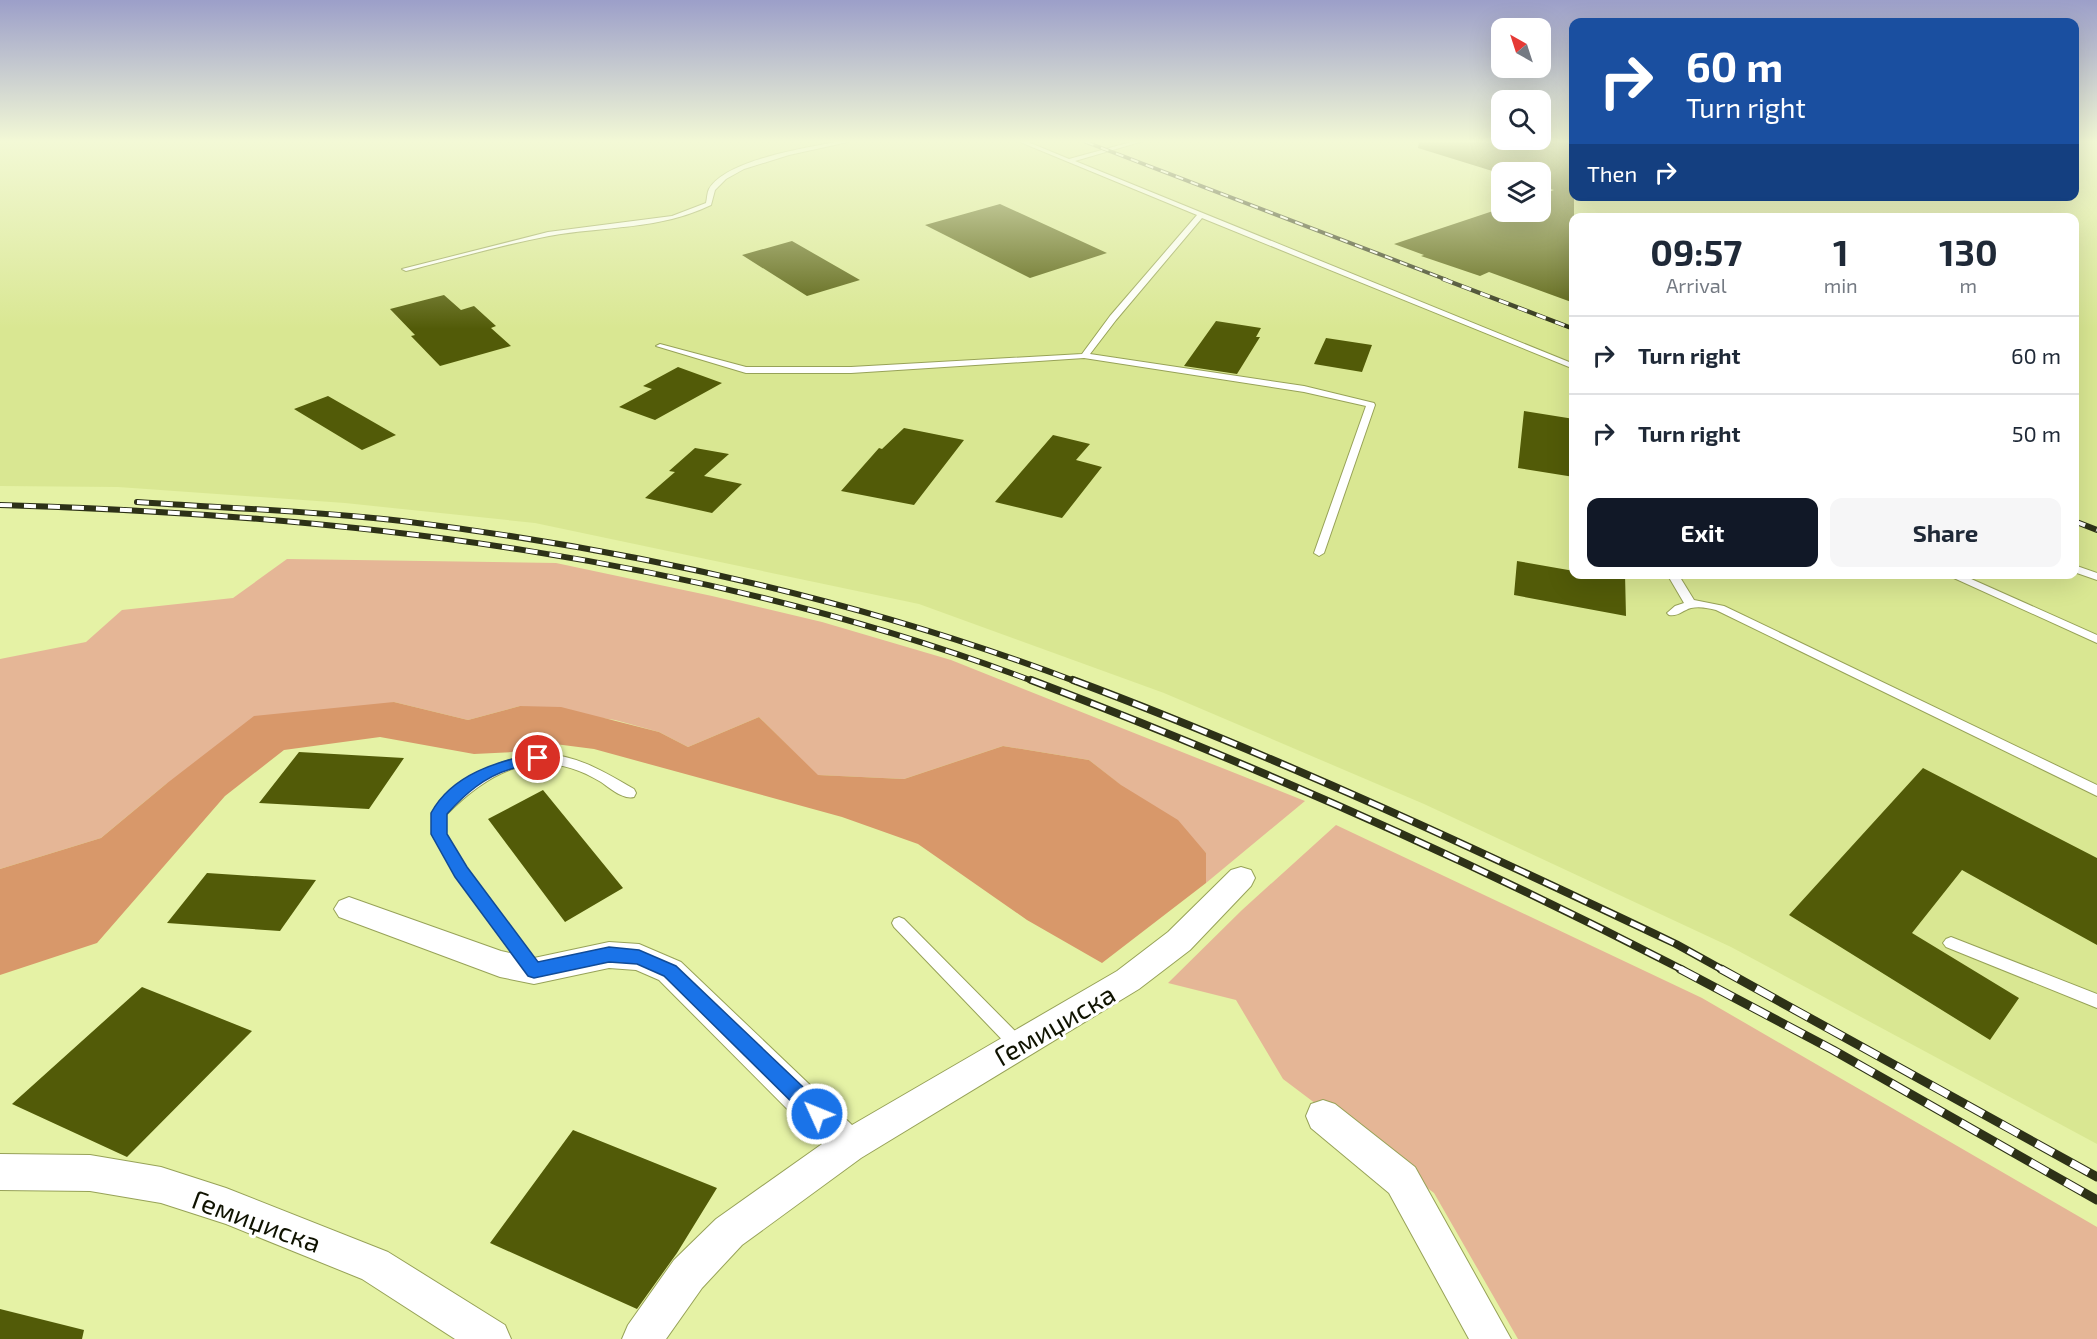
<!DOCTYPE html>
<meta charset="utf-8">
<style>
body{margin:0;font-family:"Exo 2",sans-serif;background:#f6f6f7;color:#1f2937;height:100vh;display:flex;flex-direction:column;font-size:22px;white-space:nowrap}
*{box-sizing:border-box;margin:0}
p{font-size:20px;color:#747a83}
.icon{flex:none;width:33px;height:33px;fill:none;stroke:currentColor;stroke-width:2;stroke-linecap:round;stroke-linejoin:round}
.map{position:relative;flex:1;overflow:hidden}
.sheet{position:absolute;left:1569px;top:213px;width:510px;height:366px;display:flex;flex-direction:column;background:#fff;border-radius:12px;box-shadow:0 6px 24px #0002}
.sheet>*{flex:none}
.guide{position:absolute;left:1569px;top:18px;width:510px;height:183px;border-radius:12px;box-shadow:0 6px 24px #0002;background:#1a4fa0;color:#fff;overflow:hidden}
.needle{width:39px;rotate:321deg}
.buttons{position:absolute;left:1491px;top:18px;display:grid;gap:12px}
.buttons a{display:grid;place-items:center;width:60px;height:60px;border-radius:12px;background:#fff;box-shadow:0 6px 24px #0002;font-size:30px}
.pin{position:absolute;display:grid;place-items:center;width:51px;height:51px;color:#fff;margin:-26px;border:3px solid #fff;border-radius:50%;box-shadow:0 2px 6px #0007}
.me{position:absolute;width:66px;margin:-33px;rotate:314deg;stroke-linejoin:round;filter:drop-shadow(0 0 4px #0008)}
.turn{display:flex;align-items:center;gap:21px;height:126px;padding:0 18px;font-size:27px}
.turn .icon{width:78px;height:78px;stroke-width:2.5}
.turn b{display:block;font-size:42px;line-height:51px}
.then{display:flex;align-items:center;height:57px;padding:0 18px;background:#0003;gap:12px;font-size:22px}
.eta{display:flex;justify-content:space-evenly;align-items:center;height:102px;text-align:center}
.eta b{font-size:36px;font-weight:700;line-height:42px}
.primary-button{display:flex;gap:12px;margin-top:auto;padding:12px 18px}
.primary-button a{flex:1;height:69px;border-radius:12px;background:#111827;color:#fff;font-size:24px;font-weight:700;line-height:69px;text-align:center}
.primary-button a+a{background:#f6f6f7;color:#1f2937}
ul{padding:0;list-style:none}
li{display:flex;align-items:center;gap:18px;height:78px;padding:0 18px;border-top:2px solid #e0e1e3}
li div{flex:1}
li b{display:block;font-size:22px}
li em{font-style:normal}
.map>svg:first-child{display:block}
.built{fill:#d9e792;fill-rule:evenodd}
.green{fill:#e5b696}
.forest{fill:#d8986a}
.building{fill:#525b08}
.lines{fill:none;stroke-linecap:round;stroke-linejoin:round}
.service-casing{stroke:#97a258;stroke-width:2}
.minor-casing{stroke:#97a258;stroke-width:2}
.service{fill:#fff;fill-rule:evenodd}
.minor{fill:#fff;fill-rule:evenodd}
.rail-far4-casing{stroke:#2d3117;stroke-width:4}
.rail-far3-casing{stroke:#2d3117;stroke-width:4.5}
.rail-far2-casing{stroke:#2d3117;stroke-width:6}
.rail-far1-casing{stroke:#2d3117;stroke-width:8}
.rail-casing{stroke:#2d3117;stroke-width:9}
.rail-far4{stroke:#fff;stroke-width:2;stroke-dasharray:8;stroke-linecap:butt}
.rail-far3{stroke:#fff;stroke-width:3;stroke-dasharray:10;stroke-linecap:butt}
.rail-far2{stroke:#fff;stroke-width:4;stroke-dasharray:12;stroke-linecap:butt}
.rail-far1{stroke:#fff;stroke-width:5;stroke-dasharray:16;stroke-linecap:butt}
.rail{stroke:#fff;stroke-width:7;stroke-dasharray:20;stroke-linecap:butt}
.route{fill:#1a73e8;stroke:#114b97;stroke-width:1.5}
.labels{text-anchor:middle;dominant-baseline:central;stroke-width:6;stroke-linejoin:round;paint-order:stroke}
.near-street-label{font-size:27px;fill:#0f1200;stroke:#fff}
</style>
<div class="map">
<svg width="2097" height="1339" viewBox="0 0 2097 1339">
<rect width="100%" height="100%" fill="#e5f2a5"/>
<!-- built -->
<path class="built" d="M0,142H1573L1574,196H2074L2075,142H2097V1144L1731,947L1424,804L1164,693L919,604L535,523L345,503L118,487L0,486ZM1502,172H1540V212H1502ZM1574,218H2074V574H1574Z"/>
<!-- green -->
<path class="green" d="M287,559L556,563L712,596L822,622L951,660L1305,801L1206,883V853L1089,760L1003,746L904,779L817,775L759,717L688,747L659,732L615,720L520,706L468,720L394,702L166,784L101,838L0,869V659L86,642L122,610L233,598Z
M1336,825L1702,998L2097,1227V1339H1518L1434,1193L1283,1079L1236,1000L1168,983L1242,910Z"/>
<!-- forest -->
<path class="forest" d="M394,702L468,720L520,706L561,707L659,732L688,747L759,717L818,775L904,779L1003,746L1089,760L1121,785L1178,820L1206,853V883L1102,963L1027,920L918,844L842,817L594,749L555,744L514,752L474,754L380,737L284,750L225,796L97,943L0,975V869L101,838L166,784L254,716Z"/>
<!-- building -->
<path class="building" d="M1419,142H1574V303L1489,272L1480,276L1421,256L1424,255L1394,244L1502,208V212H1540V195L1554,190L1540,186V172L1502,174L1418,148Z
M1000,204L1107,253L1030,278L925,225Z
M792,241L860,280L807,296L742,255Z
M444,295L461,310L474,306L496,326L491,328L511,346L440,366L411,336L415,335L390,309Z
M1216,321L1261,328L1256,337H1260L1237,374L1184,366Z
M1326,338L1372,345L1362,372L1314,364Z
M678,367L722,383L655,420L619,407L652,389L643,386Z
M328,396L396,435L362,450L294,409Z
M1524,411L1574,419V477L1518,468Z
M904,428L964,440L914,505L841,491L879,448L882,449Z
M1053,435L1090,444L1076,460L1102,467L1062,518L995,502Z
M695,448L729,454L704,476L742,484L712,513L645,498L675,472L669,471Z
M1517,561L1574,571V574H1625L1626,616L1514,595Z
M299,752L404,758L369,809L259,803Z
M1923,768L2097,858V945L1962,870L1912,933L2019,998L1990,1040L1789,915Z
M543,790L623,888L565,922L488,819Z
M207,873L316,880L280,931L167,923Z
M142,987L252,1031L127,1157L12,1104Z
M573,1130L717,1188L677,1253L637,1309L490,1243Z
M0,1309L84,1330L82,1339H0Z"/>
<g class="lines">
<defs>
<path id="service" d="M836,142H848L789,155L744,169L726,179L715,190L711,205C660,230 604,226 549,236C501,245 454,259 406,271L402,269L548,232L672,216L706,203C707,199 707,193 709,189C726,160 805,148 836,142Z
M1020,142H1028L1069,159L1131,142H1140L1075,161L1574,364V369L1202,218L1116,320L1090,354L1304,386L1374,403L1375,405L1324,553L1319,556L1314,553L1366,406L1304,392L1084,358L851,373H746L656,346L660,344L746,367H851L1082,354L1110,316L1197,215Z
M2074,565L2097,573V580L2074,572Z
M1667,574H1678L1694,600L1724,606L2097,785V796L1716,610C1708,608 1700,606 1691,608C1683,610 1678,617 1669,615L1667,613L1675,606L1684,603Z
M1945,574H1960L2097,635V643Z
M540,753C579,756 601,770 634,789L636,793L634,797C623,800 610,788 601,782C541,745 492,768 446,815V834L466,868L536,962L539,967L536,972L531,974L526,972L456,876L432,834V813C453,779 503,758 540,753Z
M899,917L904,919L1024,1040L1026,1045L1024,1050L1018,1052L1012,1050L894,927L892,923L894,919Z
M1951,937L2097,994V1008L1946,947L1943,943L1946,939Z"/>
<path id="minor" d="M1241,867L1251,870L1255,878L1251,886L1190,950L1139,989L861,1158L742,1245L702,1288L666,1339H622L628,1325L674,1260L716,1219L822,1144L659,980L636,970L609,968L534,984L500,977L339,917L334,909L339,901L349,897L501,951L534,958L609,942L639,944L681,962L852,1125L1117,971L1168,932L1231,870Z
M1323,1100L1335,1104L1415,1167L1511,1339H1469L1389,1193L1311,1128L1306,1116L1311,1104Z
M0,1154L90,1155L161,1167L226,1188L388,1252L505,1325L511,1339H455L362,1279L226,1224L161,1203L90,1191L0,1190Z"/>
</defs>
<!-- service casing -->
<use href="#service" class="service-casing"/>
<!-- minor casing -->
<use href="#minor" class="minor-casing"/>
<!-- service -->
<use href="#service" class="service"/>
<!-- minor -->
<use href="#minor" class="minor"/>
<defs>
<path id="rail-far4" d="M1086,142L1447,280"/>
<path id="rail-far3" d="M1443,279L1574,329"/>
<path id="rail-far2" d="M137,502C225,508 315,511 402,521C631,549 861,600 1077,682
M0,505C351,515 705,557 1035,682
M2074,521L2097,530"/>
<path id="rail-far1" d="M1031,680C1253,764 1471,861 1683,970
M1073,680C1279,757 1478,850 1676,944L1723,970"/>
<path id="rail" d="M1680,969L1833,1050L2097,1200
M1721,969L2097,1177"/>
</defs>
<!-- rail-far4 casing -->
<use href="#rail-far4" class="rail-far4-casing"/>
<!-- rail-far3 casing -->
<use href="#rail-far3" class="rail-far3-casing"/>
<!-- rail-far2 casing -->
<use href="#rail-far2" class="rail-far2-casing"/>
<!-- rail-far1 casing -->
<use href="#rail-far1" class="rail-far1-casing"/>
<!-- rail casing -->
<use href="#rail" class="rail-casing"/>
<!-- rail-far4 -->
<use href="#rail-far4" class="rail-far4"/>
<!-- rail-far3 -->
<use href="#rail-far3" class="rail-far3"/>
<!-- rail-far2 -->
<use href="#rail-far2" class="rail-far2"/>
<!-- rail-far1 -->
<use href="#rail-far1" class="rail-far1"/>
<!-- rail -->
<use href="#rail" class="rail"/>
</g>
<!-- sky -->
<linearGradient id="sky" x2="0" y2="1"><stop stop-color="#9c9fc9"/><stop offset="0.43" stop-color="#f3f9d6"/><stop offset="1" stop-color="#f3f9d6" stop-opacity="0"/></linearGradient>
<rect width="2097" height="329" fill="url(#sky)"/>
<!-- route -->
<path class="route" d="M538,753L543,755L545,758L543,762C533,765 521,766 511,769C484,777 465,794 447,814V834L467,867L538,962L609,947L639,950L676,966L824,1107L826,1114L824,1120L817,1123L810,1120L664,976L637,964L609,962L534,978L528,976L455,877L431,834V813C452,774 498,761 538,753Z"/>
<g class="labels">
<!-- near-street labels -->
<g class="near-street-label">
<text transform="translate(1054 1024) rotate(-30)">Гемиџиска</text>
<text transform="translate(257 1220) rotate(20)">Гемиџиска</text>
</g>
</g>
</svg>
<div class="buttons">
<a><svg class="needle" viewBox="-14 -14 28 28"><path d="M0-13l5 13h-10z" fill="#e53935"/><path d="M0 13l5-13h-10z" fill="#747a83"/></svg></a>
<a><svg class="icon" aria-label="search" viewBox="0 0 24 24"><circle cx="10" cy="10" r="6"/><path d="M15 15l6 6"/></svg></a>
<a><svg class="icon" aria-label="layers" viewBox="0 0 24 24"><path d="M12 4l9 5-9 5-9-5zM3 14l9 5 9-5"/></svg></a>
</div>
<div class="pin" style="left:538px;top:758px;background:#d93025"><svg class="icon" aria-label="arrive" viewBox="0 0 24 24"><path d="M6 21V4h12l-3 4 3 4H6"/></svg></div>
<svg class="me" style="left:817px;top:1114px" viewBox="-20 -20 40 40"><circle r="17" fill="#1a73e8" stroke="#fff" stroke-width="3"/><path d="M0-11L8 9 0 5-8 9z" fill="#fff"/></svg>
<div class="guide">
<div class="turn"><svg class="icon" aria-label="right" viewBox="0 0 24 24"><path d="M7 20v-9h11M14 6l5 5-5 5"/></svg><div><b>60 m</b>Turn right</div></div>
<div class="then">Then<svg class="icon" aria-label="right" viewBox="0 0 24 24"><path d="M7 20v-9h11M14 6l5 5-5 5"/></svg></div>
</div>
<section class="sheet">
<div class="eta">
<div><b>09:57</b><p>Arrival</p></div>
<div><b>1</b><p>min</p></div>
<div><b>130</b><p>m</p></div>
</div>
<ul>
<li><svg class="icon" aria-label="right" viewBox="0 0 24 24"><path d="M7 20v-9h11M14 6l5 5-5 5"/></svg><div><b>Turn right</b></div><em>60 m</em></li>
<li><svg class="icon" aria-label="right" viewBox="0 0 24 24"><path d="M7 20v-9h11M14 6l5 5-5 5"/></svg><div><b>Turn right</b></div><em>50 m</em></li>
</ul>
<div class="primary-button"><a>Exit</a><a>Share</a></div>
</section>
</div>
